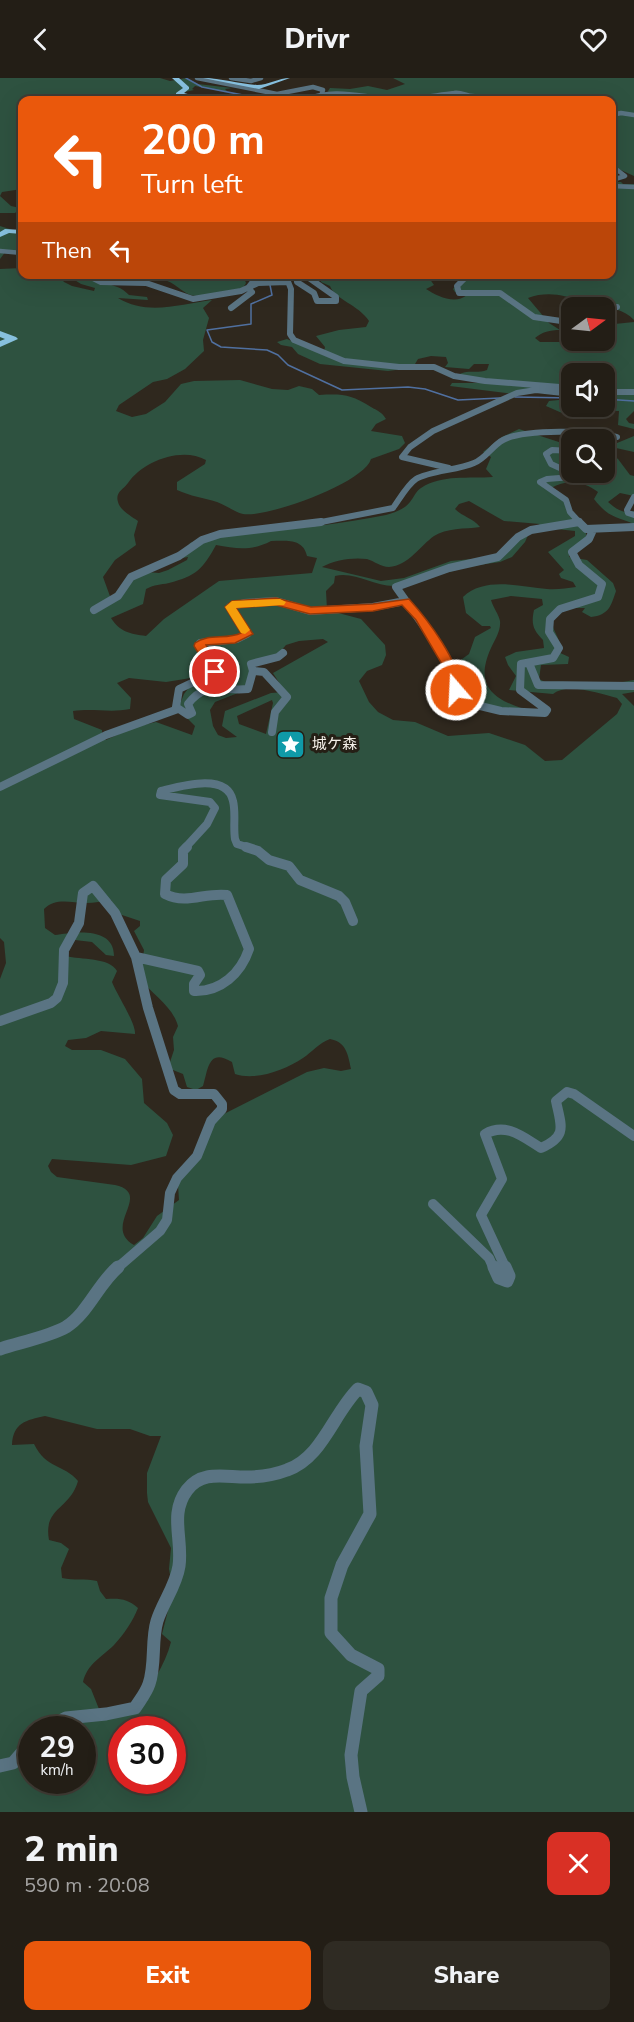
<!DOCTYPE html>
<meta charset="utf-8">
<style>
body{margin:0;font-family:"Nunito Sans","Noto Sans JP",sans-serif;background:#2f2b23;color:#f1f3f6;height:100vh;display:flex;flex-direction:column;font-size:22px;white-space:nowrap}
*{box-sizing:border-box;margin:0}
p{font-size:20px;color:#a3a2a1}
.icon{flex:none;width:33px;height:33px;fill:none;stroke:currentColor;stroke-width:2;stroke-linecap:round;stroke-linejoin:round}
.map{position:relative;height:1734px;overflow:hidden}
.side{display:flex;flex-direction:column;background:#231e16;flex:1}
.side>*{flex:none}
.guide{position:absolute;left:18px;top:18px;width:598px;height:183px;border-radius:12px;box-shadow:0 6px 24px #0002,0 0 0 2px #403c35;background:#ea580c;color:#fff;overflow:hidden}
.needle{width:39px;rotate:75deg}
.fabs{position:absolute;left:561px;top:219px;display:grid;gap:12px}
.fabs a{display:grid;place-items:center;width:54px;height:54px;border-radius:12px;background:#231e16;box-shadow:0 6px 24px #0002,0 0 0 2px #403c35;font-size:30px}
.speed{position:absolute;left:18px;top:1638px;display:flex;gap:12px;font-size:30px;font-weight:700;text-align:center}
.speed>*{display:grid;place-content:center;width:78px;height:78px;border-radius:50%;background:#231e16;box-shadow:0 6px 24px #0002,0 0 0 2px #403c35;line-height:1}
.speed small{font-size:15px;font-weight:400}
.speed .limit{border:9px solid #d22;background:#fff;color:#111}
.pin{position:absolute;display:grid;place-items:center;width:51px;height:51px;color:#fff;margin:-26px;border:3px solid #fff;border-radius:50%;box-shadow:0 2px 6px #0007}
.me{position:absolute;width:66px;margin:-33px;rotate:341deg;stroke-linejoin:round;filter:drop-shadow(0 0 4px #0008)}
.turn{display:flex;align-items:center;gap:21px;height:126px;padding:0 24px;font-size:27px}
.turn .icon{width:78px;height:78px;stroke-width:2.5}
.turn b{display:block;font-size:42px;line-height:51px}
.then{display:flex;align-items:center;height:57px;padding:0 24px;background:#0003;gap:12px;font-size:22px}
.round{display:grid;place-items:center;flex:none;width:63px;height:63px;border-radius:12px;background:#2f2b23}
.summary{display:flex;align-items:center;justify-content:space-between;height:102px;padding:0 24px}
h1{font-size:36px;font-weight:800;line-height:45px}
.primary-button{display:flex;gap:12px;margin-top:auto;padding:12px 24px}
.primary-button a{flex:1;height:69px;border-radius:12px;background:#ea580c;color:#fff;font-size:24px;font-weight:800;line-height:69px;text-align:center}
.primary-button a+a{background:#2f2b23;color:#f1f3f6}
header{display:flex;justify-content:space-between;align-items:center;height:78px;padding:0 24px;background:#231e16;font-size:27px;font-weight:800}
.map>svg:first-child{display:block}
.green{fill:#2e5240;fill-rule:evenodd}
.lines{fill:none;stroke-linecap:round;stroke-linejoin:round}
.stream{stroke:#5070a0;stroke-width:1.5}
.minor-far4{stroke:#5a7483;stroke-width:4.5}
.minor-far3{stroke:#5a7483;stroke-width:6}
.minor-far2{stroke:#5a7483;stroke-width:8}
.minor-far1{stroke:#5a7483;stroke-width:10}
.minor{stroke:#5a7483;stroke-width:13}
.primary{fill:#87c0de;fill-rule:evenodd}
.route{fill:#ea580c;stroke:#983908;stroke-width:1.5}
.slow{fill:#f59e0b}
.labels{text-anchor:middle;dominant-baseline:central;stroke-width:6;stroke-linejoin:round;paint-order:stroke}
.poi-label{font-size:15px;fill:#f4efe8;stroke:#251f15;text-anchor:start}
</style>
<header><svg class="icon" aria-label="back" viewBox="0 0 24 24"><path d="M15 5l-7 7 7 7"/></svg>Drivr<svg class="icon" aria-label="heart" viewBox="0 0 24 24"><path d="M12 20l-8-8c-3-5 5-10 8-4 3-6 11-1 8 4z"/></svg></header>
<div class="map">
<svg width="634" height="1734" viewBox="0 0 634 1734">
<rect width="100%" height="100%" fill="#2f281e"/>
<!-- green -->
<path class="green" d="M0,0H160L170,3L186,0L198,6L232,10L225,11L228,14L195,8L192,11L194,12L185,14L181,18L203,22H184L179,19L167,22L152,21L154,20C138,19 104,13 91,20L92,22H22V111L2,114L0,118L11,128L20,130L15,135H0Z
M393,0H634V98L612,88V22H311L329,15L328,13L330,10L350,11L368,8L387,12L405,6Z
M612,104H621L623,106H620H634V242C618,225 593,230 572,230L571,236L564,237L560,227C567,224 575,229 583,224C565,217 547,213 528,220L549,245L560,252C550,252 542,254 535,260L540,264H567L565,260L571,259L572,262H604L605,247L634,244V333L626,341L629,345L634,346V351L618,347L619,333L588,332L562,335L546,328L549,323L568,321V315L555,311L513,316L450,308L452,305H489L458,297C467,291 477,296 487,292L489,286H474L469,291L445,289L448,285L446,279L431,278L418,281L415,286L400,289L403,291L388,293L320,286L298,276L292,269L281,267L277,264L287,261L328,279L324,274L325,269L316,258L339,252L366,249L369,243C359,227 334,221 330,208L321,204L322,197H454L429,200L434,207L426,211C437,218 455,227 467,217L455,214L453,211L464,199L463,197L612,196ZM572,296H604V328H572Z
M0,148L22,155V176L6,173L0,181Z
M22,190V196L58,197L64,204L72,208L94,213L95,210L81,206L70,199V197H83C98,209 115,202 129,217L147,219L148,222L118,220C147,238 181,226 212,222L203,230L209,240L203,262L204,273L185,291L167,301L153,304L119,327L116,333L132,339L146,336L165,324L181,306L194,303L240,302L272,311L288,312L299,308L312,311L319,317C343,316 350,316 371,329C378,333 382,334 386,341L376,346L371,353L402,358L405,365L399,371L371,381C364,405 267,440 243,436C234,434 226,427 217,424C204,420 190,418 177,412V404L205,386L206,382C181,368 142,384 128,405C123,412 115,414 118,424C120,432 131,438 138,443L134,457L136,467L115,482L103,499L111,521L125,505L147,494L159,495L168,492L187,482L188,479L171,482L185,475L190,465L204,460C265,453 327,449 386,437C394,435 405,431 410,424C414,419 416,413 421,410C442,396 469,401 493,399L486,391L491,379L483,374L502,359L519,351L571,368L572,394H604L605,370L634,358V374L616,370L610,375L618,381L630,397L634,398V418L620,415L608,424C616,431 625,437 634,433V446C614,438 608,439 594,421L598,414C583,403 567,401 551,410L569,423L574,439L586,450V459L571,472L569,479L587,482L613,505L616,513C611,528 609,537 591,539L582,534L585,530H570L551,537C552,554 558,555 561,570L558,574L569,579L568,586L541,587L539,601L547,605L606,607L634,602V614L622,616L634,628V1734H0V901L6,885L4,864L0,860V191ZM469,423L504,443L540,446L525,454L492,479L451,483L404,500L381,503L322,489C333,482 353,479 367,481C374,483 381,489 389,489C408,488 421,467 434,458C446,450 465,451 480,449C473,440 463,439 455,431L459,426ZM547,450L575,453V458L548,474L564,492L559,496L561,500L573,504L576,509C567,510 557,512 547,511C521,509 485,498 463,519L466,535L482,548H490L491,550L475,559L469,576L458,584L444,599L441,617L471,636L475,630L533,634C498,623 472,612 491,570C495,561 501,553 500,543C499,537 493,529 491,522L511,518L542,521L543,527L534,532C531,546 533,552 543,562L544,570L516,574L505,579L508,587L516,598L509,612L553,616C568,604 600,616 617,620L622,626L617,636L562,682L545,683L525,667L489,655L448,658L415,644L393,642L378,634L369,624L359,603L367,593L382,587L386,577L385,567L361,541L327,532L326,513L334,505L335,498C355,493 375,509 395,508L472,488L500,484L512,479L525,464L529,455ZM271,463C286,463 303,460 307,478L317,480L312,495L219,503L164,541L146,558C130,556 120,554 111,540L143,526L146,511C155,506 160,507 169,505C196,498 203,491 216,467C237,471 252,473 271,463ZM323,561L328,564L273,595L285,614L271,615L225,633L222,648L237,659L226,660L218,657L213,648L210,632L215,624L248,611L251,590L278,576L286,567L299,563ZM197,599L184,616L178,631L195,648L192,657L156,644L132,650L106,662L102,659V652L74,641L73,633C93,630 110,635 130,631L131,620L117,605L129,600L166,604ZM272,622L273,625L266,656L239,646L237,638ZM111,822L119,836L140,843V848L134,853L144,872L140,900C152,917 172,927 178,948L173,959L174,972L168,990L183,996L187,1009L196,1012L203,1008C208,992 208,969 232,984L235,996C256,1003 285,992 303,980C312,974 319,965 330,961C346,964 348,976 351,991L341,993L324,990L307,994L214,1041L178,1107L179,1122L157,1138L143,1160L134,1167C101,1148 154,1116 115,1107L57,1099L51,1094L48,1088L52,1081L131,1087L166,1078L173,1057L167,1045L144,1025L142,1001L125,981L101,972H72L65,968L68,962L86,960L101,953L135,956C136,945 117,917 112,904L117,893C109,879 81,882 66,878L75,862L92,864L106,877L114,878C114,848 74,854 55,857L45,850L44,831C56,819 71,825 86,825C94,825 102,823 111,822ZM45,1338L97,1351H130L150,1358H161L147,1395V1415L148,1424L171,1470L169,1491L173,1513L162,1556L171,1564C165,1588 150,1608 137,1629L99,1631L91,1611L83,1604C87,1586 102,1579 114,1567C124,1556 133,1543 138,1530C128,1521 120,1520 106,1521L100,1513L97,1503C85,1500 74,1503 62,1500L61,1490L69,1471L61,1465L49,1462C43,1429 70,1432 78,1403C64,1386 46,1391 34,1366L12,1367C13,1345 26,1342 45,1338ZM32,1652H82V1702H32ZM122,1652H172V1702H122Z
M95,197H239L244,200L246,205L243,210C229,215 212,217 197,218C184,218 177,205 164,202C142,198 115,208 95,197Z"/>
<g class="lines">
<!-- stream -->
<path class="stream" d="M186,0L202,9L268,22
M270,207L272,217L251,226V246L207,252L212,264L221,269L267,272L278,277L288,287L342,312L408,309L425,311L458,322L500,320
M515,319L572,320
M604,321L634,323"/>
<!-- minor-far4 -->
<path class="minor-far4" d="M197,0L277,16L313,9L323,12L322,15
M231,0L251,3L261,0
M303,22C341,8 362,21 399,21C418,21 436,17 454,15C460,14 466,17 472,18C485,20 497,18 509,22
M612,37L621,35L634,37
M612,88L625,98L612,102
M612,108L634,109
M0,173L22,175"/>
<!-- minor-far3 -->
<path class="minor-far3" d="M85,196L101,204L146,205L193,221L241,213L258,205L287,204
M285,196L291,211L290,256L294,262L344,283L399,289H434L454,298L485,303L572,310
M296,196L297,204L314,215L317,223H336V219L309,200L313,196
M464,196V201L457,208L459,215H500L534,239L561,243L567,233L572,232
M231,230L252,214L248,210L259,196
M604,232L617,229
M604,314H634
M572,373L552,372L546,376L551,386L573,396L572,399L547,401L540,404L566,422L570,434L581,446
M449,390L402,379L410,369L433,353L517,315L536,312L572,316
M634,419L627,432L628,435L634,437
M311,446L393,430C399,422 407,407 416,401C429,393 459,392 474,385C486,380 492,368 503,362C523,351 595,352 617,359L604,364
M570,446L579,444"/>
<!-- minor-far2 -->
<path class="minor-far2" d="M579,444L586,451L634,449
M579,444L531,452L518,459L498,479L449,490L396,509L442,574L453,596L460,618L476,627L501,633L545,635L547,632L520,612L521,586L553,580L559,570L549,554L550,541L560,531L598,519L602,506L579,487L572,474L589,461L593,452
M94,532L118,518L131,499L179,478L202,462L220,456L321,444
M529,585L538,607L634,608
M253,593L251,586L278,579L283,575
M272,654L275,634L287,619L264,594L253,593L248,611C223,614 206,602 188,626L192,635L188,637L176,629L179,611L215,594L200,565L237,561L247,556L230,529L244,525L276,523L310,533L373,529L405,523
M0,709L106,657L178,631
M185,770L207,746L215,730L210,724L160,717L161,713C181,708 227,694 233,723C236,735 233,748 235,761L237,766L250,770"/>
<!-- minor-far1 -->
<path class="minor-far1" d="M246,769L258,773L269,782L289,788L300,802L339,818L345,824L353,843
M136,879L198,893L200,897L194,906V913C221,914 241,895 249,871L227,817C205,814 187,827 165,816L166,802L183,786V773L187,769
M0,943L51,925L57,920L63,905L64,872L79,845L83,815L93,808L115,835L136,879L148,930L174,1012L180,1016H214L222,1026V1031L211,1043L197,1078L177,1100L170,1115L167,1142L160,1153L116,1191
M433,1126L489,1180L494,1191
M506,1191L481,1137L502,1101L485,1056C506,1044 523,1059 541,1070C568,1058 561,1048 556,1023L567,1014L574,1016L634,1058"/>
<!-- minor -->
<path class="minor" d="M494,1189L499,1200L507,1203L509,1198L505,1189
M0,1271C18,1265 51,1258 66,1249C88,1235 98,1206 118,1189
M43,1652L66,1640L106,1636L135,1630C140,1622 146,1615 149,1606C156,1586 151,1563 157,1543C163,1524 176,1508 179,1488C183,1461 169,1436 187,1412C202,1392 224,1399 246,1399C259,1399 274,1397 287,1392C322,1380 333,1336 358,1311L366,1314L372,1327L366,1368L370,1436L342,1487L331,1520V1555L351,1577L378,1591V1598L361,1613L351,1677L353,1699L361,1734
M0,1688L13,1685L32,1663"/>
<!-- primary -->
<path class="primary" d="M172,0H179L189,9V11L184,15L210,22H200L176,17V15L183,10Z
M203,0C221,0 239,6 257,7C268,7 279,0 290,0L259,11Z
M5,151L22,152V156L9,155L0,159V154Z
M0,253L16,259L18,261L0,269V263L5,261L0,259Z"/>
</g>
<!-- route -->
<path class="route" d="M276,520L311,529L373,526L409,521C429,543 458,582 462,612L456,616L452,615L449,598L416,542L402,527L373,533L310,536L276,527L236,530L253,556L235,565L206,567L220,594L215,597L211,596L194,568L195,565C208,555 227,562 241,555L225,529L232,523Z"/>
<!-- slow -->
<path class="slow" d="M280,521L286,524L284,527L236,530L250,552L245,556L241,555L225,529L232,523Z"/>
<!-- icons -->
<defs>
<symbol id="sight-square" viewBox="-11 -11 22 22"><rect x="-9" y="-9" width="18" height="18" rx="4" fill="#0f9aa8" stroke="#251f15"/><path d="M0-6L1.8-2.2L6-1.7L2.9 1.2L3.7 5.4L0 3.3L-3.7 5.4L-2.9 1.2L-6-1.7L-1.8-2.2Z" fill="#fff"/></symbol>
</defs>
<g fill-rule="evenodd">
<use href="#sight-square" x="274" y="650" width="33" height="33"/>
</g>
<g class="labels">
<!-- poi labels -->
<g class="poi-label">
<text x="312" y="666">城ケ森</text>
</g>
</g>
</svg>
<div class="fabs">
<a><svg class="needle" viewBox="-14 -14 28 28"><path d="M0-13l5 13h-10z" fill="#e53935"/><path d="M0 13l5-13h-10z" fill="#a3a2a1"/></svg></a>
<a><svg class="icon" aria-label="sound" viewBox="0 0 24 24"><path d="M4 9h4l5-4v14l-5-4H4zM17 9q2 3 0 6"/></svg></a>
<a><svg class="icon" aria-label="search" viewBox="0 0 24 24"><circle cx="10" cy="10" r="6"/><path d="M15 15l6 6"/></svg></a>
</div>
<div class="speed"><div>29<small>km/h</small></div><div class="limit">30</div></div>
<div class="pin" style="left:215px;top:594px;background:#d93025"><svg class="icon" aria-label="arrive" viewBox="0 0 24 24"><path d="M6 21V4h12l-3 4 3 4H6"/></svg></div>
<svg class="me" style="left:456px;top:612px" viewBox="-20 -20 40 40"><circle r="17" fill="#ea580c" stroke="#fff" stroke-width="3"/><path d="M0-11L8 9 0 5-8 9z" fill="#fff"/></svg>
<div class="guide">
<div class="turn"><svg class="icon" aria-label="left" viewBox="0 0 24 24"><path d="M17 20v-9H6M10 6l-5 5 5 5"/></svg><div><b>200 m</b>Turn left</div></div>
<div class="then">Then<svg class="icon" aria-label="left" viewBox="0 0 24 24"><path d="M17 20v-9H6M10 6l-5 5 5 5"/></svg></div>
</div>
</div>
<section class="side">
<div class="summary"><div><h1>2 min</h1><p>590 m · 20:08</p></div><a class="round" style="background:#d93025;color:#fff"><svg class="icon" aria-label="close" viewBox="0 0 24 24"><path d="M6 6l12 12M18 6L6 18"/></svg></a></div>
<div class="primary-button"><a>Exit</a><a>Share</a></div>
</section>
